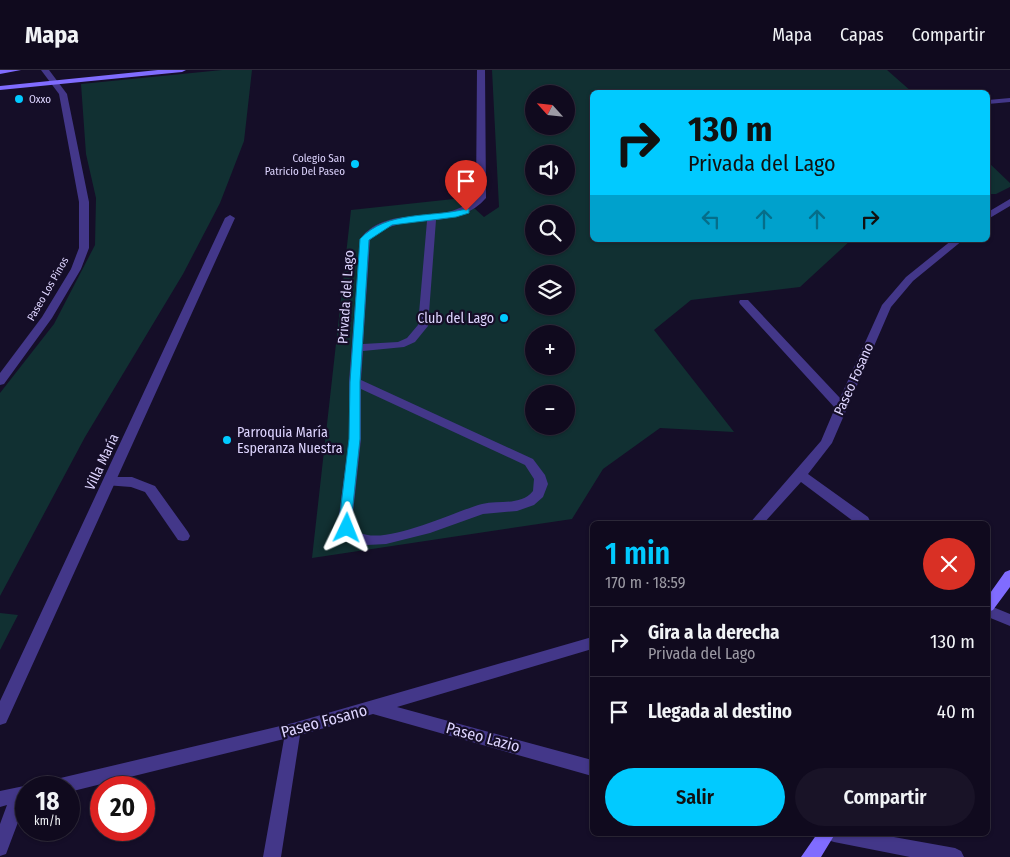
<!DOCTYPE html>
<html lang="es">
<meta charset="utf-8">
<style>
body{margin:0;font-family:"Fira Sans Condensed",sans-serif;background:#191327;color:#f1f3f6;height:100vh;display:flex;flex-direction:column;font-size:19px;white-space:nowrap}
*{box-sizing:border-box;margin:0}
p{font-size:16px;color:#9c9aa4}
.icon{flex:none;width:28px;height:28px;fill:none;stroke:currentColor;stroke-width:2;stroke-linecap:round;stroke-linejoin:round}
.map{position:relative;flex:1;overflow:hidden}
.side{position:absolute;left:590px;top:451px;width:400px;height:315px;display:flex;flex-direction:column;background:#100a1e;border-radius:8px;box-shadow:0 1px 4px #0004,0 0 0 1px #302b3c}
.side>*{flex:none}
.hud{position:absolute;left:590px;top:20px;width:400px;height:152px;border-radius:8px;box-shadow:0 1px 4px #0004,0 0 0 1px #302b3c;background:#01caff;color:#111;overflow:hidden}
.needle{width:32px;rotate:297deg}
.fabs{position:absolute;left:525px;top:15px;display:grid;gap:10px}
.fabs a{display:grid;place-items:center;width:50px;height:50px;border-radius:50%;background:#100a1e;box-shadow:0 1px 4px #0004,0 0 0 1px #302b3c;font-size:25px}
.speed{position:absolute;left:15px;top:706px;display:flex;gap:10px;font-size:25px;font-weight:700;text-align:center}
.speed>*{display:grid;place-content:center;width:65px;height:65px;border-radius:50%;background:#100a1e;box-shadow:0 1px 4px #0004,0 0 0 1px #302b3c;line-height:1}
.speed small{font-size:12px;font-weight:400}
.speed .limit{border:8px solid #d22;background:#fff;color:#111}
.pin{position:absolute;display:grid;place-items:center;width:42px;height:42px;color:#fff;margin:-51px -21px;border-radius:50% 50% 50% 0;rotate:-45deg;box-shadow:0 0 5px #0007}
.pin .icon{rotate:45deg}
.me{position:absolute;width:55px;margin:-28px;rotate:2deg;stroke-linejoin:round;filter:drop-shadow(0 0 4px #0008)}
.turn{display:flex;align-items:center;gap:18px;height:105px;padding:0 15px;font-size:22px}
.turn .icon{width:65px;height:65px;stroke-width:2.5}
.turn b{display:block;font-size:35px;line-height:42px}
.lanes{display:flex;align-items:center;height:48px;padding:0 15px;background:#0003;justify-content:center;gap:25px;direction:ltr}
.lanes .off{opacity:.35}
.round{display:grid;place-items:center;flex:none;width:52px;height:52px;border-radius:26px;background:#191327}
.head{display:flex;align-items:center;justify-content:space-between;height:85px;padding:0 15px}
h1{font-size:30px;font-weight:600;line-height:38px;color:#01caff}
.button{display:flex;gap:10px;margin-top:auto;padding:10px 15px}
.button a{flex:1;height:58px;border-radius:30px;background:#01caff;color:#111;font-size:20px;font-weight:600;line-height:58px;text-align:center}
.button a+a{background:#191327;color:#f1f3f6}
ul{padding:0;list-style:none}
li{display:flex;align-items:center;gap:15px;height:70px;padding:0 15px;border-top:1px solid #302b3c}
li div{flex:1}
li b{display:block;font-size:19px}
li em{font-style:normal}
header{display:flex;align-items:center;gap:30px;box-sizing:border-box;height:70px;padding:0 25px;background:#100a1e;border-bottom:1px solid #302b3c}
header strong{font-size:24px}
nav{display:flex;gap:28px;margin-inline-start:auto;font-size:18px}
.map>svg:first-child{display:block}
.green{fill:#113032;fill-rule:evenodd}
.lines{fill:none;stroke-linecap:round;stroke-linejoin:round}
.lane{fill:#433789;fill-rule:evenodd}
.street{fill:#433789;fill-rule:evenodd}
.secondary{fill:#806cff;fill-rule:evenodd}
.route{fill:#01caff;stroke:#0183a6}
.poi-dot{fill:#01caff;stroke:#150e28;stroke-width:2}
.labels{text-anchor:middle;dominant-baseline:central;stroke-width:4.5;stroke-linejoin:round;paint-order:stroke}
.far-poi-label{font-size:11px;fill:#ded5ff;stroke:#150e28;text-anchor:start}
.far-street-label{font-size:11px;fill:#ded5ff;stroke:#150e28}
.street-label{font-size:14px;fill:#ded5ff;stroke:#150e28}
.poi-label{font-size:14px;fill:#ded5ff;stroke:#150e28;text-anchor:end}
.near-street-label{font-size:16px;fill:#ded5ff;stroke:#150e28}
</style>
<header>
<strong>Mapa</strong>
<nav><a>Mapa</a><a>Capas</a><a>Compartir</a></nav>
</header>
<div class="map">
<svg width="1010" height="787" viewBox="0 0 1010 787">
<rect width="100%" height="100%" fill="#150e28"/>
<!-- green -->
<path class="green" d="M222,0H252L244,71L220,133L183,204L85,367L0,526V323L54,254L95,175L96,128L86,84L81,14Z
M492,0H887L912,22H592V170H851L800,217L691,230L654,260L734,362L660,358L603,399L572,449L312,488L351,140L463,128L484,147L499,137ZM534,24H566V56H534ZM534,84H566V116H534ZM534,144H566V176H534ZM534,204H566V236H534ZM534,264H566V296H534ZM534,324H566V356H534Z
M988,92L1010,113V117L996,124H988Z
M0,543L18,545L0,580Z"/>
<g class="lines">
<!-- lane -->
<path class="lane" d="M477,0H485L486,128C473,143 456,148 436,150L428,256L415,272L404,277L363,281L361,310L533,389L545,405L548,414L543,427L534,435L517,441L483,444L430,463L386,474L367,475L348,468L338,453L349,369V312L360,169C390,131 444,159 476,127ZM427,151L418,255L407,268L398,272L363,274L370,170C387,154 404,152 427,151ZM361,319L525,395L534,409L533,421C521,436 499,430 482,434C455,441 384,477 359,462C356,460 354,455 352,452L361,369Z
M109,407H132L155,416L188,462L190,466L188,470L183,471L178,470L145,422L131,417L105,415L103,412L105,409Z"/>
<!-- street -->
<path class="street" d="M41,0H49L67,24L89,132V178L81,199L52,248L4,314L0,315V303L42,247L71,199L79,178V132L59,24Z
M1010,28V32L988,34V30Z
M1010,129V136L988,149V142Z
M230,145L235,148L6,653L0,655V631L225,148Z
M952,170H963L913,211L891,237L832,373L808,404L868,447L870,451L868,454H857L801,412L763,454H749L821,371L835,338L740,234L739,232L740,230H748L840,328L882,235L906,207Z
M988,535L1010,544V556L988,547Z
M592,567V579L397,637L592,690V706L373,644L300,665L281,787H263L284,669L69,722V718H44L46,713L52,710L293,653Z
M24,716L27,718L26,731L6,784L0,786V754L7,735L0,737V721Z
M826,764H877L955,778L961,781L964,787H910L834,772L828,770Z"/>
<!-- secondary -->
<path class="secondary" d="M0,0H21L0,4Z
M158,0H186L182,2L0,20V16Z
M1010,500V517L993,540L988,542V526L1005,502Z
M817,764H835L821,787H801Z"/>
</g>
<!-- route -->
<path class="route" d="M466,139H469V143L456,147L392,155L369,170L360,312V369L351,453L353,458L351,461H342L339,453L349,369L350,312L360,169C387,140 431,148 466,139Z"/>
<!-- markers -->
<g class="poi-dot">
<circle cx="19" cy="29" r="5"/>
<circle cx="355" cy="94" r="5"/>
<circle cx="504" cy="248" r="5"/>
<circle cx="227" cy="370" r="5"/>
</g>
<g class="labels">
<!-- far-poi labels -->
<g class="far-poi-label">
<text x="29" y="29">Oxxo</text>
<text x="345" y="88" text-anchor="end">Colegio San<tspan x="345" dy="13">Patricio Del Paseo</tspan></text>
</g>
<!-- far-street labels -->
<g class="far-street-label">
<text transform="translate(48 219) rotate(-60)">Paseo Los Pinos</text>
</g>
<!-- street labels -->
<g class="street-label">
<text transform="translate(346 227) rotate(-86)">Privada del Lago</text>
<text transform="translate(854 309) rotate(-66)">Paseo Fosano</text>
<text transform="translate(102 392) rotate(-65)">Villa María</text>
</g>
<!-- poi labels -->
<g class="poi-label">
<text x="494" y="248">Club del Lago</text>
<text x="237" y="362" text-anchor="start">Parroquia María<tspan x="237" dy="16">Esperanza Nuestra</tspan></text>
</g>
<!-- near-street labels -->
<g class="near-street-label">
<text transform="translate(324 651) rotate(-15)">Paseo Fosano</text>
<text transform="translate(483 667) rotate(15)">Paseo Lazio</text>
</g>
</g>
</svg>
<div class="fabs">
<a><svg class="needle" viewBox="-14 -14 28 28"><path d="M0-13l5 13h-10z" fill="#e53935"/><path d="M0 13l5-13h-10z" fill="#9c9aa4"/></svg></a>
<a><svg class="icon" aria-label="sound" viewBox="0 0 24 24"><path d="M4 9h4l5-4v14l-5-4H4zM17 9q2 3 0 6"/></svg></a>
<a><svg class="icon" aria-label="search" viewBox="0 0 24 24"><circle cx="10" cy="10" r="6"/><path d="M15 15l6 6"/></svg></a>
<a><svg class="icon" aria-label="layers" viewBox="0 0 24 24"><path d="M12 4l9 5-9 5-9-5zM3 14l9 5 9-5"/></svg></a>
<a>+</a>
<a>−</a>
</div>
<div class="speed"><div>18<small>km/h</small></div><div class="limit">20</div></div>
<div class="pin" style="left:466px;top:141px;background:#d93025"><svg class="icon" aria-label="arrive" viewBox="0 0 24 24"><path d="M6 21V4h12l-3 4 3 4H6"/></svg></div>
<svg class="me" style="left:347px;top:458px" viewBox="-20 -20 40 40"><path d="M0-17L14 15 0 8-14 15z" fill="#01caff" stroke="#fff" stroke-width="4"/></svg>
<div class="hud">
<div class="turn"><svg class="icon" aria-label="right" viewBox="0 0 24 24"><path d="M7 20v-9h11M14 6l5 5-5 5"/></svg><div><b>130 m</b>Privada del Lago</div></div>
<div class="lanes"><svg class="icon off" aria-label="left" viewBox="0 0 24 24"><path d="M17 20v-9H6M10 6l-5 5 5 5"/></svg><svg class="icon off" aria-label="ahead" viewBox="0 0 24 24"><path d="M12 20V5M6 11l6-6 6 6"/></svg><svg class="icon off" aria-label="ahead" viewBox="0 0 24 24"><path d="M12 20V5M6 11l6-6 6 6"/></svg><svg class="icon" aria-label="right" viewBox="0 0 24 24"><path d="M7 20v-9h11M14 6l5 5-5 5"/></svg></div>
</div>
<section class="side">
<div class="head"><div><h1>1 min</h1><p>170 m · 18:59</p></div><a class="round" style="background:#d93025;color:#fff"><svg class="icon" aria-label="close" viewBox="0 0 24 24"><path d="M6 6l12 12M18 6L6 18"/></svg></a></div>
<ul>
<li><svg class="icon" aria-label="right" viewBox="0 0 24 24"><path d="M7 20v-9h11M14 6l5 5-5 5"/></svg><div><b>Gira a la derecha</b><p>Privada del Lago</p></div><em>130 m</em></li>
<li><svg class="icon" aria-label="arrive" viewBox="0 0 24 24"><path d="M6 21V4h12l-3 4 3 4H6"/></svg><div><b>Llegada al destino</b></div><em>40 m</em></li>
</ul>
<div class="button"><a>Salir</a><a>Compartir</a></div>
</section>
</div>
